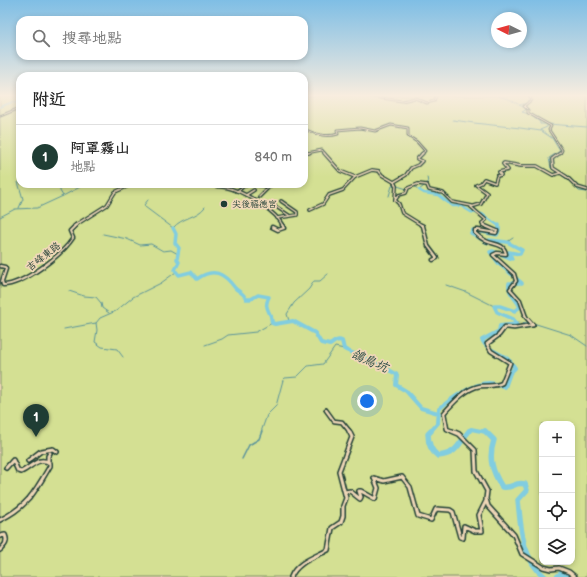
<!DOCTYPE html>
<html lang="zh-TW">
<head>
<meta charset="utf-8">
<style>
	body { margin:0; font-family:"Balsamiq Sans","LXGW WenKai TC",sans-serif; background:#f2f2f2; color:#222 }
	.controls { position:absolute; right:12px; bottom:12px; display:grid; overflow:hidden; border-radius:8px; box-shadow:0 2px 6px #0003 }
	.controls button { width:36px; height:36px; display:grid; place-items:center; padding:0; border:0; border-bottom:1px solid #e0e0e0; background:#fff; color:#222; font:20px sans-serif }
	.compass { position:absolute; left:491px; top:12px; width:36px; height:36px; border-radius:50%; background:#fff; box-shadow:0 2px 6px #0003; rotate:275deg }
	.you { position:absolute; left:367px; top:401px; width:14px; height:14px; margin:-10px; border:3px solid #fff; border-radius:50%; background:#1a73e8; box-shadow:0 0 0 6px #1a73e833 }
	.badge { display:grid; place-items:center; width:26px; height:26px; border-radius:50%; background:#1f3d34; color:#fff; font-size:13px; font-weight:700 }
	.pin { position:absolute; translate:-50% -33px; filter:drop-shadow(0 1px 2px #0008) }
	.pin::after { content:''; position:absolute; top:21px; width:14px; height:12px; background:inherit; clip-path:polygon(0 0,100% 0,50% 100%) }
	.list { margin:0; padding:0; list-style:none }
	h2 { display:flex; justify-content:space-between; align-items:center; height:52px; margin:0; padding:0 16px; font-size:17px }
	h2 small { font-size:13px; font-weight:400; color:#767676 }
	.list li { display:grid; grid-template-columns:26px 1fr auto; gap:12px; align-items:center; box-sizing:border-box; height:64px; padding:0 16px; border-top:1px solid #e0e0e0 }
	.list b { display:block; font-size:15px; white-space:nowrap }
	.list p { margin:0; font-size:13px; white-space:nowrap; color:#767676 }
	.list em { font-size:13px; font-style:normal; color:#767676 }
	.icon { flex:none; width:22px; height:22px; fill:none; stroke:currentColor; stroke-width:2; stroke-linecap:round; stroke-linejoin:round }
	.map { position:relative; flex:none; width:587px; height:577px; overflow:hidden }
	.search { position:absolute; background:#fff; box-shadow:0 2px 6px #0003; left:16px; top:16px; width:292px; height:44px; display:flex; align-items:center; gap:10px; box-sizing:border-box; padding:0 14px; border-radius:12px; color:#767676; font-size:15px }
	.panel { position:absolute; background:#fff; box-shadow:0 2px 6px #0003; left:16px; top:72px; width:292px; height:116px; border-radius:12px }
	.map>svg:first-child { display:block }
	.green { fill:#d4e093; stroke:#7a8e64; fill-rule:evenodd }
	.lines { fill:none; stroke-linecap:round; stroke-linejoin:round }
	.stream-far1 { stroke:#5a939b; stroke-width:1 }
	.stream { stroke:#5a939b; stroke-width:1.5 }
	.river-far4 { stroke:#81cde0; stroke-width:2 }
	.river-far3 { stroke:#81cde0; stroke-width:2.5 }
	.river-far2 { stroke:#81cde0; stroke-width:3.5 }
	.river-far1 { stroke:#81cde0; stroke-width:4 }
	.river { stroke:#81cde0; stroke-width:5.5 }
	.minor-far4-casing { stroke:#1f3d34; stroke-width:3 }
	.minor-far3-casing { stroke:#1f3d34; stroke-width:4 }
	.minor-far2-casing { stroke:#1f3d34; stroke-width:5 }
	.minor-far1-casing { stroke:#1f3d34; stroke-width:5.5 }
	.minor-casing { stroke:#1f3d34; stroke-width:6 }
	.minor-far4 { stroke:#efd7b7; stroke-width:1 }
	.minor-far3 { stroke:#efd7b7; stroke-width:1.5 }
	.minor-far2 { stroke:#efd7b7; stroke-width:2 }
	.minor-far1 { stroke:#efd7b7; stroke-width:2.5 }
	.minor { stroke:#efd7b7; stroke-width:3 }
	.poi-dot { fill:#1f3d34; stroke:#efd7b7; stroke-width:1.5 }
	.labels { text-anchor:middle; stroke-width:3.5; stroke-linejoin:round; paint-order:stroke }
	.far-poi-label { font-size:9px; fill:#1f3d34; stroke:#efd7b7; text-anchor:start }
	.street-label { font-size:10px; fill:#1f3d34; stroke:#efd7b7 }
	.near-water-label { font-size:13px; font-style:italic; fill:#294b45; stroke:#efd7b7 }
</style>
</head>
<body>
<div class="map">
<svg width="587" height="577" viewBox="0 0 587 577">
	<rect width="100%" height="100%" fill="#efd7b7"/>
	<filter id="ink" filterUnits="userSpaceOnUse"><feTurbulence type="fractalNoise" baseFrequency=".025" numOctaves="2"/><feDisplacementMap in="SourceGraphic" scale="8" xChannelSelector="R" yChannelSelector="G"/><feConvolveMatrix kernelMatrix="1 2 1 2 8 2 1 2 1" color-interpolation-filters="sRGB"/></filter>
	<g filter="url(#ink)">
		<path class="green" d="M0,96H20V184H304V96H587V577H0ZM542,424H572V562H542Z"/>
		<g class="lines">
			<g class="stream-far1">
				<polyline points="497,96 509,99 518,104"/>
				<polyline points="528,96 530,100 527,100 529,102"/>
				<polyline points="18,102 20,102"/>
				<polyline points="527,103 519,105 527,109 522,112 529,114 540,122 540,124 547,124 547,127 540,130 552,138 560,151 549,158 551,168 567,179 579,191 587,192"/>
				<path d="M453,120C482,125 512,126 541,131"/>
				<polyline points="548,124 587,127"/>
				<polyline points="18,182 23,199 19,208"/>
				<polyline points="414,186 419,190 428,183 427,177"/>
				<polyline points="63,196 80,187 82,184"/>
				<polyline points="389,196 392,186 394,185 407,189 411,188"/>
				<path d="M148,200L144,205L145,207L173,228C182,217 197,218 205,207"/>
				<polyline points="0,217 15,209 37,208 63,196 60,191 60,184"/>
				<polyline points="103,234 127,239 140,245 151,244 163,251 171,250 178,254"/>
				<polyline points="507,242 513,238"/>
				<polyline points="446,285 466,292 494,306"/>
				<polyline points="69,291 84,296 96,297 101,303 102,308 109,313"/>
				<polyline points="289,321 287,314 294,303 309,289 314,281 320,281 328,274"/>
				<polyline points="517,322 530,323"/>
				<polyline points="533,323 571,335 587,346"/>
				<polyline points="64,329 96,323"/>
				<polyline points="205,345 222,339 228,335 256,332 272,323"/>
				<polyline points="123,357 117,349 102,347 95,342 97,330 96,323 100,318 116,311 133,297 161,283 176,272"/>
				<polyline points="261,432 267,415 276,406 283,380 285,378 297,377 308,366 323,364 335,347 344,349"/>
			</g>
			<polyline class="stream" points="242,459 249,445 259,439 262,431"/>
			<polyline class="river-far4" points="0,107 12,102 20,103"/>
			<polyline class="river-far3" points="419,190 424,193 438,195 452,206 461,206 471,212 482,214 499,226"/>
			<g class="river-far2">
				<path d="M499,225V231L497,235L473,230L471,233L486,242L489,243V240L507,242L522,250L520,254L509,252L512,259L493,251L490,252L499,264L522,283H509C507,294 516,298 520,307L515,311L500,306H494L497,312L508,317"/>
				<path d="M173,228L176,234L175,243L179,248L177,259L179,262L175,270L179,275L191,272L197,279C213,267 224,273 235,288C239,292 244,293 246,299H251L258,295L269,297C264,306 268,309 271,317"/>
			</g>
			<g class="river-far1">
				<path d="M271,316L272,323L275,324L293,321L315,333L321,343L330,345C334,342 337,339 342,341L344,349C353,354 393,370 397,375L396,385L406,391L421,408L438,413"/>
				<path d="M430,432L438,423L439,409C450,399 475,382 490,383C495,383 499,387 505,387L510,373L515,368C507,352 488,353 482,340L499,331L500,326L517,324L513,319L506,316"/>
				<polyline points="468,432 471,429 486,432"/>
			</g>
			<g class="river">
				<path d="M431,431L428,434C428,442 431,451 438,456C458,454 458,444 469,431"/>
				<path d="M485,431L494,440C488,458 492,471 502,487C514,489 514,481 525,484L527,490L518,500C521,528 521,558 545,577"/>
				<polyline points="557,577 562,573 569,577"/>
			</g>
			<defs>
				<g id="minor-far4">
					<polyline points="367,96 402,101 415,98 427,103 434,101 436,96"/>
					<polyline points="530,96 531,100 524,106 528,110 528,113 551,126 549,130 562,150 560,154"/>
					<polyline points="0,116 20,108"/>
					<path d="M304,129C315,134 326,138 338,134L337,130L360,128L375,131L391,125L408,128V136L417,142L425,151L421,154"/>
					<polyline points="304,151 307,153 322,150 325,154"/>
				</g>
				<g id="minor-far3">
					<polyline points="306,153 309,153"/>
					<polyline points="324,153 340,171 355,177"/>
					<polyline points="560,153 552,159 553,168 567,177 577,187 587,190"/>
					<path d="M204,184C213,187 223,186 232,189C247,194 276,211 283,226"/>
					<polyline points="249,184 269,187"/>
					<polyline points="237,191 247,184"/>
					<polyline points="246,195 254,190"/>
					<polyline points="259,197 272,184"/>
					<polyline points="395,200 396,186 394,182 406,175 411,168 418,165 422,161 417,159 423,153"/>
					<polyline points="395,200 399,195 406,193 408,188 418,184 427,185 429,190 443,193 452,202 472,206"/>
					<polyline points="395,200 399,204 402,213 423,226"/>
					<polyline points="275,206 290,216"/>
					<polyline points="310,210 323,204 329,195 343,190 355,177 372,170 379,171 382,175 394,182"/>
					<polyline points="277,218 297,215 297,212 281,201"/>
					<polyline points="74,226 107,205 115,192 133,184"/>
					<polyline points="485,226 482,223 486,220 471,207 481,204 487,193 476,185 481,183 484,179 495,183 497,176 501,175 499,172 508,170 503,164 504,163 521,166 537,166 553,175 560,173"/>
				</g>
				<g id="minor-far2">
					<polyline points="421,225 423,226 428,246 437,258 433,260"/>
					<path d="M483,225L497,231L496,233L478,230H475V233C478,236 482,239 486,241C494,245 504,243 506,254L497,253L493,255L514,274L516,281L510,289L520,300L526,317"/>
					<polyline points="272,227 278,230 284,228 282,225"/>
					<path d="M0,266L5,267L6,269L2,281L3,285C23,285 62,255 73,238L70,231L76,225"/>
				</g>
				<g id="minor-far1">
					<polyline points="525,316 533,325"/>
					<polyline points="326,410 334,421 342,422 350,432"/>
					<path d="M455,432L447,429L444,413C453,403 466,388 480,386C488,385 495,387 502,383L510,363L491,351L487,344L499,335L505,327L514,328L533,325"/>
				</g>
				<g id="minor">
					<polyline points="452,431 459,434 475,450 476,471 487,491 486,499 488,506 514,535 522,554 543,567 551,569 559,568 569,572 575,577"/>
					<polyline points="28,461 41,451 53,449 57,452"/>
					<polyline points="48,462 48,456 50,453"/>
					<polyline points="345,492 350,491 360,499 361,497 359,491 361,491 375,499 378,488 374,478 384,481 402,477 410,487 418,516 431,520 436,509 450,510 453,512 460,537 463,538 464,526 475,531 482,531 479,515 486,501"/>
					<path d="M0,520C28,506 35,492 50,466V463C38,456 32,467 21,472L18,471L13,460L6,468"/>
					<path d="M0,536L5,535C8,542 5,545 0,550"/>
					<path d="M291,577C297,562 315,557 328,550L332,528L341,522L343,516V506L346,498L339,471L352,437L349,431"/>
				</g>
			</defs>
			<use href="#minor-far4" class="minor-far4-casing"/>
			<use href="#minor-far3" class="minor-far3-casing"/>
			<use href="#minor-far2" class="minor-far2-casing"/>
			<use href="#minor-far1" class="minor-far1-casing"/>
			<use href="#minor" class="minor-casing"/>
			<use href="#minor-far4" class="minor-far4"/>
			<use href="#minor-far3" class="minor-far3"/>
			<use href="#minor-far2" class="minor-far2"/>
			<use href="#minor-far1" class="minor-far1"/>
			<use href="#minor" class="minor"/>
		</g>
	</g>
	<linearGradient id="sky" x2="0" y2="1"><stop stop-color="#7fbee5"/><stop offset="0.54" stop-color="#f8eddf"/><stop offset="1" stop-color="#f8eddf" stop-opacity="0"/></linearGradient>
	<rect width="587" height="177" fill="url(#sky)"/>
	<circle class="poi-dot" cx="224" cy="204" r="4"/>
	<g class="labels">
		<g class="far-poi-label">
			<text x="232" y="207">尖後福德宮</text>
		</g>
		<g class="street-label">
			<text transform="translate(43 256) rotate(-38)" y="4">吉峰東路</text>
		</g>
		<g class="near-water-label">
			<text transform="translate(370 360) rotate(24)" y="5">鴿鳥坑</text>
		</g>
	</g>
</svg>
<div class="controls">
<button>+</button>
<button>−</button>
<button><svg class="icon" aria-label="locate" viewBox="0 0 24 24"><circle cx="12" cy="12" r="6"/><path d="M12 2v4M12 18v4M2 12h4M18 12h4"/></svg></button>
<button><svg class="icon" aria-label="layers" viewBox="0 0 24 24"><path d="M12 4l9 5-9 5-9-5zM3 14l9 5 9-5"/></svg></button>
</div>
<svg class="compass" viewBox="-18 -18 36 36"><path d="M0-13l5 13h-10z" fill="#e53935"/><path d="M0 13l5-13h-10z" fill="#767676"/></svg>
<div class="you"></div>
<div class="pin badge" style="left:36px;top:437px">1</div>
<div class="search"><svg class="icon" aria-label="search" viewBox="0 0 24 24"><circle cx="10" cy="10" r="6"/><path d="M15 15l6 6"/></svg>搜尋地點</div>
<section class="panel">
<h2>附近<small></small></h2>
<ul class="list">
<li><span class="badge">1</span><div><b>阿罩霧山</b><p>地點</p></div><em>840 m</em></li>
</ul>
</section>
</div>
</body>
</html>
